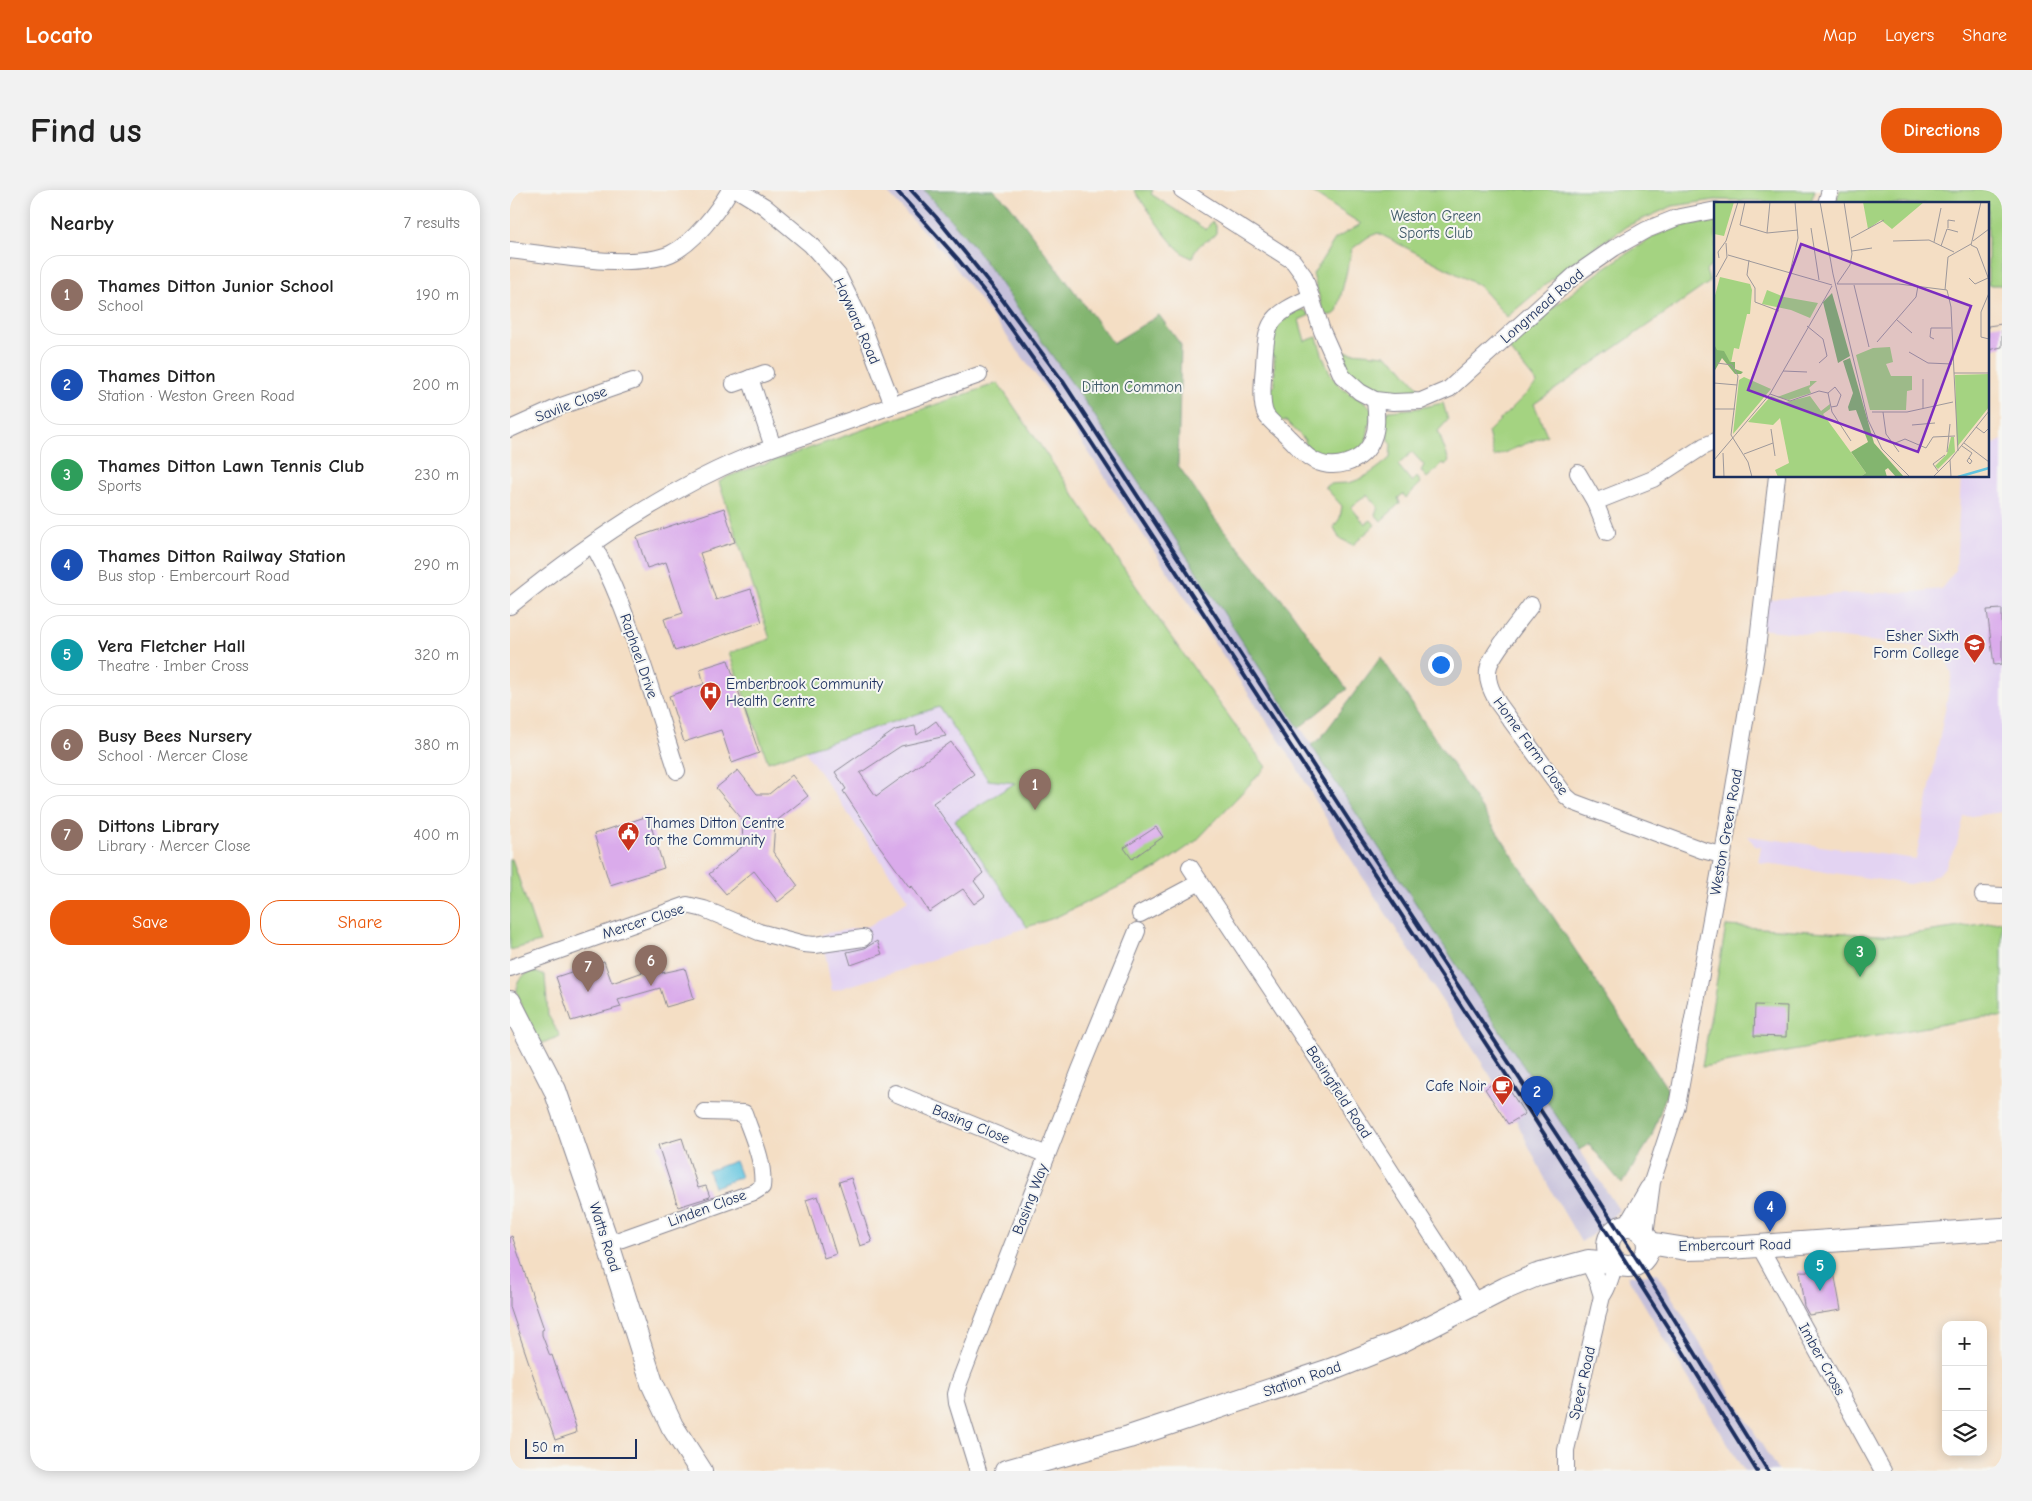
<!DOCTYPE html>
<html lang="en">
<head>
<meta charset="utf-8">
<style>
	body { margin:0; font-family:"Comic Neue",sans-serif; background:#f2f2f2; color:#222 }
	.controls { position:absolute; right:15px; bottom:15px; display:grid; overflow:hidden; border-radius:10px; box-shadow:0 2px 12px #0003 }
	.controls button { width:45px; height:45px; display:grid; place-items:center; padding:0; border:0; border-bottom:1px solid #e0e0e0; background:#fff; color:#222; font:25px sans-serif }
	.scale { position:absolute; left:15px; bottom:12px; width:112px; box-sizing:border-box; padding-left:5px; border:2px solid #1b2f5e; border-top:0; font-size:14px; line-height:18px; white-space:nowrap; color:#1b2f5e; -webkit-text-stroke:4px #f6f6f2; paint-order:stroke }
	.you { position:absolute; left:930px; top:474px; width:18px; height:18px; margin:-12px; border:4px solid #fff; border-radius:50%; background:#1a73e8; box-shadow:0 0 0 8px #1a73e833 }
	.badge { display:grid; place-items:center; width:32px; height:32px; border-radius:50%; background:#ea580c; color:#fff; font-size:16px; font-weight:700 }
	.pin { position:absolute; translate:-50% -41px; filter:drop-shadow(0 1px 2px #0008) }
	.pin::after { content:''; position:absolute; top:26px; width:18px; height:15px; background:inherit; clip-path:polygon(0 0,100% 0,50% 100%) }
	.list { margin:0; padding:0; list-style:none }
	h2 { display:flex; justify-content:space-between; align-items:center; height:65px; margin:0; padding:0 20px; font-size:21px }
	h2 small { font-size:16px; font-weight:400; color:#767676 }
	.list li { display:grid; grid-template-columns:32px 1fr auto; gap:15px; align-items:center; box-sizing:border-box; height:80px; margin:0 10px 10px; padding:0 10px; border:1px solid #e0e0e0; border-radius:20px }
	.list b { display:block; font-size:19px; white-space:nowrap }
	.list p { margin:0; font-size:16px; white-space:nowrap; color:#767676 }
	.list em { font-size:16px; font-style:normal; color:#767676 }
	.actions { display:flex; gap:10px; padding:15px 20px }
	.actions a { flex:1; padding:11px 0; border:1px solid #ea580c; border-radius:20px; text-align:center; font-size:18px; color:#ea580c }
	.actions .main { background:#ea580c; color:#fff }
	.icon { flex:none; width:28px; height:28px; fill:none; stroke:currentColor; stroke-width:2; stroke-linecap:round; stroke-linejoin:round }
	.map { position:relative; flex:none; width:1492px; height:1281px; overflow:hidden; border-radius:20px }
	header { display:flex; align-items:center; gap:30px; box-sizing:border-box; height:70px; padding:0 25px; background:#ea580c; color:#fff }
	header strong { font-size:24px }
	nav { display:flex; gap:28px; margin-inline-start:auto; font-size:18px }
	.intro { display:flex; align-items:center; justify-content:space-between; box-sizing:border-box; height:120px; padding:0 30px }
	h1 { margin:0; font-size:35px }
	.button { padding:12px 22px; border-radius:20px; background:#ea580c; color:#fff; font-size:18px; font-weight:700 }
	main { display:flex; gap:30px; padding:0 30px }
	aside { flex:1; background:#fff; border-radius:20px; box-shadow:0 2px 12px #0003 }
	.map>svg:first-child { display:block }
	.built { fill:#e3d3f2 }
	.industrial { fill:#c6c0da }
	.green { fill:#a4d381; stroke:#608170 }
	.forest { fill:#83b56f; stroke:#4f7266 }
	.water { fill:#61c4df; stroke:#3e7a9e }
	.building { fill:#daabeb }
	.lines { fill:none; stroke-linecap:round; stroke-linejoin:round }
	.minor-casing { stroke:#888691; stroke-width:18 }
	.secondary-casing { stroke:#888691; stroke-width:24 }
	.minor { stroke:#fff; stroke-width:16 }
	.secondary { stroke:#fff; stroke-width:22 }
	.rail { stroke:#1b2f5e; stroke-width:4 }
	.labels { text-anchor:middle; stroke-width:4; stroke-linejoin:round; paint-order:stroke }
	.park-label { font-size:15px; fill:#3d5867; stroke:#f6f6f2 }
	.street-label { font-size:15px; fill:#1b2f5e; stroke:#f6f6f2 }
	.poi-label { font-size:15px; fill:#1b2f5e; stroke:#f6f6f2; text-anchor:end }
	.inset-river { fill:none; stroke:#61c4df; stroke-width:2.5 }
	.inset-road { fill:none; stroke:#9d989b; stroke-width:1 }
	.view { fill:#7b2cbf; fill-opacity:0.15; stroke:#7b2cbf; stroke-width:2.5 }
	.inset-edge { fill:none; stroke:#1b2f5e; stroke-width:2.5 }
</style>
</head>
<body>
<header>
<strong>Locato</strong>
<nav><a>Map</a><a>Layers</a><a>Share</a></nav>
</header>
<div class="intro"><h1>Find us</h1><a class="button">Directions</a></div>
<main>
<aside>
<h2>Nearby<small>7 results</small></h2>
<ul class="list">
<li><span class="badge" style="background:#8d6e63">1</span><div><b>Thames Ditton Junior School</b><p>School</p></div><em>190 m</em></li>
<li><span class="badge" style="background:#1a4fb4">2</span><div><b>Thames Ditton</b><p>Station · Weston Green Road</p></div><em>200 m</em></li>
<li><span class="badge" style="background:#2e9e5b">3</span><div><b>Thames Ditton Lawn Tennis Club</b><p>Sports</p></div><em>230 m</em></li>
<li><span class="badge" style="background:#1a4fb4">4</span><div><b>Thames Ditton Railway Station</b><p>Bus stop · Embercourt Road</p></div><em>290 m</em></li>
<li><span class="badge" style="background:#0f9aa8">5</span><div><b>Vera Fletcher Hall</b><p>Theatre · Imber Cross</p></div><em>320 m</em></li>
<li><span class="badge" style="background:#8d6e63">6</span><div><b>Busy Bees Nursery</b><p>School · Mercer Close</p></div><em>380 m</em></li>
<li><span class="badge" style="background:#8d6e63">7</span><div><b>Dittons Library</b><p>Library · Mercer Close</p></div><em>400 m</em></li>
</ul>
<div class="actions"><a class="main">Save</a><a>Share</a></div>
</aside>
<div class="map">
<svg width="1492" height="1281" viewBox="0 0 1492 1281">
	<rect width="100%" height="100%" fill="#f6f6f2"/>
	<filter id="ink" filterUnits="userSpaceOnUse"><feTurbulence type="fractalNoise" baseFrequency=".02" numOctaves="2"/><feDisplacementMap in="SourceGraphic" scale="10" xChannelSelector="R" yChannelSelector="G"/><feConvolveMatrix kernelMatrix="1 2 1 2 8 2 1 2 1" color-interpolation-filters="sRGB"/></filter>
	<filter id="wash" filterUnits="userSpaceOnUse"><feTurbulence type="fractalNoise" baseFrequency=".0096" numOctaves="4" result="noise"/><feDisplacementMap in="SourceGraphic" scale="20" xChannelSelector="R" yChannelSelector="G"/><feGaussianBlur stdDeviation="1.12" result="paint"/><feColorMatrix in="noise" values="0 0 0 0 0 0 0 0 0 0 0 0 0 0 0 0 0 1.4 0 .05"/><feComposite in="paint" operator="in"/></filter>
	<g filter="url(#wash)">
		<rect width="100%" height="100%" fill="#f4dec4"/>
		<g class="built">
			<polygon points="1492,250 1492,622 1454,627 1447,654 1435,677 1429,684 1414,691 1399,694 1248,672 1251,657 1245,656 1238,646 1406,669 1442,484 1435,465 1415,457 1249,439 1252,410 1331,404 1403,402 1431,399 1446,380 1451,286 1478,286 1478,257"/>
			<polygon points="658,443 756,577 686,651 646,679 544,728 395,779 322,801 312,744 359,736 398,710 294,560"/>
		</g>
		<g class="industrial">
			<polygon points="375,0 414,0 463,55 581,220 1109,1020 1092,1037 1088,1043 1085,1043 1071,1052 1039,997 1005,928 981,887 828,649 783,571 540,204 440,70"/>
			<polygon points="1147,1083 1268,1281 1234,1281 1117,1086"/>
		</g>
		<g class="green">
			<path d="M624,0H643L641,4L696,40L702,31L706,36V43C697,55 690,48 682,68C661,60 638,19 624,0Z"/>
			<polygon points="798,0 1305,0 1300,14 1264,14 1252,11 1205,10 1163,16 1117,36 1060,74 997,127 968,95 868,43 858,47 842,59 827,122 823,125 816,125 813,121 803,84 825,49 851,34"/>
			<polygon points="1330,0 1492,0 1492,95 1478,95 1478,14 1325,14"/>
			<polygon points="1206,32 1206,70 1196,81 1200,92 1024,214 1037,245 984,267 978,242 1027,193 995,154 1096,77 1144,46 1178,34"/>
			<path d="M785,120H794L800,125L789,130L795,151L807,147C813,167 818,188 836,201C845,207 855,211 862,219L856,253L846,263L823,271L796,259L795,250L776,231L768,230L760,217L757,199L765,196L764,166H760L767,136Z"/>
			<path d="M829,161L876,165L889,175L911,201C887,210 852,206 836,183C832,178 831,167 829,161Z"/>
			<polygon points="488,193 658,443 756,577 686,651 646,679 544,728 517,737 445,630 505,593 478,590 429,517 258,572 219,463 260,449 209,292 219,286"/>
			<path d="M933,213L938,230L928,241L939,271L935,275L933,273L917,288L911,281L914,275L902,262L888,275L902,292L907,287L911,293L896,308L893,304L888,308L890,313L871,331L865,324L868,317L857,305L841,317L855,334L861,330L865,335L843,355L829,348L824,337L830,328L832,316L815,297C823,291 833,295 842,292C857,287 867,279 880,268L881,255L874,235V226L879,221L909,218Z"/>
			<polygon points="0,669 2,669 30,752 0,760"/>
			<polygon points="1492,731 1492,827 1473,827 1192,877 1216,736 1387,746"/>
			<path d="M23,781L35,786L38,825L50,846L30,854C24,840 6,812 7,798C7,789 15,784 23,781Z"/>
		</g>
		<g class="forest">
			<polygon points="414,0 483,0 498,13 603,153 649,125 671,155 668,275 704,328 778,417 837,499 789,538 581,220 463,55"/>
			<polygon points="871,467 1158,900 1141,948 1112,994 1079,954 1069,960 801,555 810,549"/>
		</g>
		<polygon class="water" points="225,971 231,987 204,997 198,981"/>
		<g id="blocks">
			<g class="building">
				<polygon points="1492,134 1492,157 1478,160 1478,136"/>
				<polygon points="214,318 225,352 190,363 206,410 241,399 252,432 165,461 154,429 173,423 156,372 137,378 127,347"/>
				<polygon points="1492,419 1492,474 1484,475 1477,420"/>
				<polygon points="218,470 249,563 222,573 211,540 174,552 159,506 194,494 190,479"/>
				<polygon points="426,531 436,546 391,556 350,583 366,606 441,552 464,584 423,613 473,683 464,691 475,706 464,714 453,699 419,722 402,696 400,698 368,654 333,601 336,599 325,582 385,540 405,536 407,545"/>
				<polygon points="228,580 247,604 259,604 282,585 298,606 265,632 263,662 288,696 268,712 244,681 216,704 199,684 233,656 232,629 206,598"/>
				<polygon points="138,626 154,678 100,695 84,644"/>
				<polygon points="646,637 653,647 622,669 614,658"/>
				<polygon points="367,751 372,764 341,775 337,762 355,758"/>
				<polygon points="94,771 102,793 150,776 152,783 175,778 184,809 156,817 150,798 108,810 111,817 61,831 46,787"/>
				<polygon points="1245,815 1277,816 1276,847 1244,846"/>
				<polygon points="991,887 1015,924 998,934 975,899"/>
				<polygon points="172,948 188,998 196,996 200,1007 168,1017 148,955"/>
				<polygon points="341,988 362,1052 350,1056 329,992"/>
				<polygon points="308,1006 326,1064 314,1068 296,1010"/>
				<polygon points="2,1046 34,1139 32,1140 32,1145 40,1166 42,1165 66,1237 65,1237 66,1243 45,1250 0,1117 0,1047"/>
				<polygon points="1289,1081 1324,1082 1331,1120 1299,1125 1294,1116"/>
			</g>
		</g>
	</g>
	<g filter="url(#ink)">
		<use href="#blocks" fill-opacity="0" stroke="#888691" stroke-width="1"/>
		<g class="lines">
			<defs>
				<g id="minor">
					<polyline points="228,0 254,16 300,54 328,85 350,129 383,215"/>
					<polyline points="672,0 783,71 794,86 812,141 832,186 850,202 865,210 883,212 911,211 939,199 1065,85 1104,58 1136,40 1166,28 1206,20"/>
					<polyline points="1316,14 1320,0"/>
					<path d="M0,60C41,65 123,80 160,64C184,53 207,22 220,0"/>
					<path d="M801,107C760,126 756,130 754,176C753,188 750,214 756,225C761,233 772,240 778,247C785,253 792,263 800,268C821,283 855,273 863,248C868,236 866,223 865,210"/>
					<polyline points="240,188 263,257"/>
					<polyline points="224,194 255,183"/>
					<polyline points="0,239 51,216 123,191"/>
					<polyline points="1068,283 1085,312 1097,342"/>
					<polyline points="1085,312 1143,289 1194,256 1206,251"/>
					<path d="M83,354C121,425 142,505 167,581"/>
					<path d="M1021,415C1011,429 983,462 979,476C975,489 982,502 988,513L1056,606L1063,612L1192,660L1212,665"/>
					<path d="M0,416C69,360 154,301 236,267L469,185"/>
					<polyline points="680,677 819,886 966,1113"/>
					<polyline points="1473,705 1492,706"/>
					<polyline points="630,724 690,692"/>
					<polyline points="0,778 177,715 194,719 249,742 294,754 305,755 353,748"/>
					<polyline points="385,903 537,965"/>
					<polyline points="1116,1036 1138,998"/>
					<polyline points="1135,1045 1142,992 1167,916 1214,658 1247,459 1267,286"/>
					<path d="M98,1054L244,1002L252,997C255,972 242,946 234,923L194,922"/>
					<polyline points="1250,1057 1373,1281"/>
					<polyline points="1078,1071 1087,1090 1092,1106"/>
					<polyline points="468,1281 447,1213 446,1204 449,1193 570,880 627,741"/>
					<path d="M1056,1281V1260L1092,1106C1100,1097 1100,1083 1107,1073"/>
				</g>
				<g id="secondary">
					<polyline points="0,812 45,900 98,1054 142,1193 162,1236 191,1281"/>
					<circle cx="1118" cy="1056" r="20"/>
					<polyline points="1139,1053 1176,1059 1220,1058 1492,1039"/>
					<polyline points="496,1281 619,1247 823,1179 890,1152 996,1098 1027,1085 1078,1071 1090,1072 1103,1070"/>
				</g>
			</defs>
			<use href="#minor" class="minor-casing"/>
			<use href="#secondary" class="secondary-casing"/>
			<use href="#minor" class="minor"/>
			<use href="#secondary" class="secondary"/>
			<g class="rail">
				<polyline points="386,0 447,68 481,110 568,232 997,886 1162,1144 1247,1281"/>
				<polyline points="401,0 426,27 486,101 554,193 842,635 1068,977 1137,1085 1258,1281"/>
			</g>
		</g>
	</g>
	<defs>
		<symbol id="university-pin" viewBox="-11 -11 22 30"><path d="M0 17L-7.5 6A9.5 9.5 0 1 1 7.5 6Z" fill="#c8321e" stroke="#f6f6f2"/><path d="M0-5L7-2L0 1L-7-2ZM-4 1L0 2.5L4 1V4Q0 6-4 4Z" fill="#fff"/></symbol>
		<symbol id="hospital-pin" viewBox="-11 -11 22 30"><path d="M0 17L-7.5 6A9.5 9.5 0 1 1 7.5 6Z" fill="#c8321e" stroke="#f6f6f2"/><path d="M-5-5h3v3.5h4V-5h3V5h-3V1.5h-4V5h-3Z" fill="#fff"/></symbol>
		<symbol id="civic-pin" viewBox="-11 -11 22 30"><path d="M0 17L-7.5 6A9.5 9.5 0 1 1 7.5 6Z" fill="#c8321e" stroke="#f6f6f2"/><path d="M-.6-6.5H3V-4.5H.6V-3L4-1V1h2V6H-6V1h2V-1L-.6-3ZM-1.2 2.5V6h2.4V2.5Z" fill="#fff"/></symbol>
		<symbol id="cafe-pin" viewBox="-11 -11 22 30"><path d="M0 17L-7.5 6A9.5 9.5 0 1 1 7.5 6Z" fill="#c8321e" stroke="#f6f6f2"/><path d="M-5.5-4.5H6V0H3Q3 3.5 0 3.5H-2.5Q-5.5 3.5-5.5 0ZM3-3.2v2h1.7v-2ZM-6 4.5H4V6H-6Z" fill="#fff"/></symbol>
	</defs>
	<g fill-rule="evenodd">
		<use href="#university-pin" x="1452" y="442" width="25" height="34"/>
		<use href="#hospital-pin" x="188" y="490" width="25" height="34"/>
		<use href="#civic-pin" x="106" y="630" width="25" height="34"/>
		<use href="#cafe-pin" x="980" y="884" width="25" height="34"/>
	</g>
	<g class="labels">
		<g class="park-label">
			<text x="926" y="31">Weston Green<tspan x="926" dy="17">Sports Club</tspan></text>
			<text x="622" y="202">Ditton Common</text>
		</g>
		<g class="street-label">
			<text transform="translate(1032 116) rotate(-41)" y="5">Longmead Road</text>
			<text transform="translate(347 131) rotate(66)" y="5">Hayward Road</text>
			<text transform="translate(61 214) rotate(-21)" y="5">Savile Close</text>
			<text transform="translate(129 466) rotate(71)" y="5">Raphael Drive</text>
			<text transform="translate(1021 556) rotate(54)" y="5">Home Farm Close</text>
			<text transform="translate(1216 642) rotate(-80)" y="5">Weston Green Road</text>
			<text transform="translate(133 731) rotate(-18)" y="5">Mercer Close</text>
			<text transform="translate(829 902) rotate(57)" y="5">Basingfield Road</text>
			<text transform="translate(461 934) rotate(22)" y="5">Basing Close</text>
			<text transform="translate(520 1009) rotate(-69)" y="5">Basing Way</text>
			<text transform="translate(197 1018) rotate(-20)" y="5">Linden Close</text>
			<text transform="translate(95 1047) rotate(72)" y="5">Watts Road</text>
			<text transform="translate(1225 1055) rotate(-1)" y="5">Embercourt Road</text>
			<text transform="translate(1312 1169) rotate(61)" y="5">Imber Cross</text>
			<text transform="translate(792 1189) rotate(-19)" y="5">Station Road</text>
			<text transform="translate(1072 1193) rotate(-77)" y="5">Speer Road</text>
		</g>
		<g class="poi-label">
			<text x="1449" y="451">Esher Sixth<tspan x="1449" dy="17">Form College</tspan></text>
			<text x="216" y="499" text-anchor="start">Emberbrook Community<tspan x="216" dy="17">Health Centre</tspan></text>
			<text x="135" y="638" text-anchor="start">Thames Ditton Centre<tspan x="135" dy="17">for the Community</tspan></text>
			<text x="976" y="901">Cafe Noir</text>
		</g>
	</g>
	<g transform="translate(1204 12)">
		<rect width="275" height="275" fill="#f4dec4"/>
		<path d="M0,0H20L10,34L0,32ZM149,0H210L178,27L167,18L154,27ZM6,75L36,82L38,88L36,112H33L25,147L20,146L17,161L0,149V97ZM53,88L70,95L104,101L96,116L77,108L48,102ZM176,145L179,160L172,162L177,174H198V188L193,189L192,208H156L142,153L159,146ZM275,172V205L243,245L241,173ZM30,175L57,187L19,232L25,178ZM96,179H103L95,186L97,191L75,198L63,195L96,183ZM57,194L72,200L96,194L107,209L116,202V207L109,212L152,271L146,275H64L61,268L75,261L66,216L59,223L34,220ZM237,235H240L241,250L224,267L221,264L233,252Z" fill="#a4d381"/>
		<path d="M118,91L136,154L124,161L109,100ZM0,142L3,148L10,149L16,160H21V167L29,170L27,172H21L8,156L0,170ZM136,156L160,241L190,275H182L174,266L171,268L173,275H146L152,271L137,250L154,240L142,208L135,209L134,205L139,191L129,159Z" fill="#83b56f"/>
		<path class="inset-river" d="M244,275L275,266"/>
		<path class="inset-road" d="M31,0L26,23L53,31L84,28M106,0L119,72L154,218L168,247L196,275M97,26L105,78M234,26V18L241,19M53,31L56,0M137,36L170,18M179,39L215,38L240,50M258,39L257,43L263,46L275,78M258,39L267,0M259,39L275,27M220,40L227,6M227,44L233,27L244,30M138,49L158,46M14,53L118,83M5,56L4,50L12,39L24,0M35,58L33,73L41,86V100L65,109M76,70L84,36L81,0M2,75L13,55L12,41M255,76L261,82L274,76M123,82L136,63L138,52L130,0M123,82H185L233,88L237,105L240,171H275M140,83L155,145M231,88L234,55L257,42M275,91L267,110V135L275,137M183,118L198,131M93,124L109,137L113,154L105,161M220,137L216,135L217,126H237M163,140L202,95L204,84M195,150L214,161L238,162M3,161L18,163L24,174L17,233L34,260L38,275M69,169L93,170M240,171L244,249M209,177V207M0,181L23,183M114,191L121,185L127,193L123,204L117,205M56,192L76,199L105,189L114,191L118,210L137,239M0,207H21M158,210H193L239,200M169,210L172,232L185,250M198,223L221,221M262,225L270,231L275,226M57,227L61,254M250,241L275,260M179,242L191,237L212,246L219,235L241,234M248,244L258,251L253,259L256,262L258,259L255,256M233,250L236,222M9,251L10,275M30,252L59,241M0,258L56,192L118,84M236,258L237,275M224,269L219,262L231,253M219,275L236,258L275,209"/>
		<path class="view" d="M87,42L257,104L204,250L34,188Z"/>
		<rect width="275" height="275" class="inset-edge"/>
	</g>
</svg>
<div class="controls">
<button>+</button>
<button>−</button>
<button><svg class="icon" aria-label="layers" viewBox="0 0 24 24"><path d="M12 4l9 5-9 5-9-5zM3 14l9 5 9-5"/></svg></button>
</div>
<div class="scale">50 m</div>
<div class="you"></div>
<div class="pin badge" style="left:525px;top:620px;background:#8d6e63">1</div>
<div class="pin badge" style="left:1027px;top:927px;background:#1a4fb4">2</div>
<div class="pin badge" style="left:1350px;top:787px;background:#2e9e5b">3</div>
<div class="pin badge" style="left:1260px;top:1042px;background:#1a4fb4">4</div>
<div class="pin badge" style="left:1310px;top:1101px;background:#0f9aa8">5</div>
<div class="pin badge" style="left:141px;top:796px;background:#8d6e63">6</div>
<div class="pin badge" style="left:78px;top:802px;background:#8d6e63">7</div>
</div>
</main>
</body>
</html>
